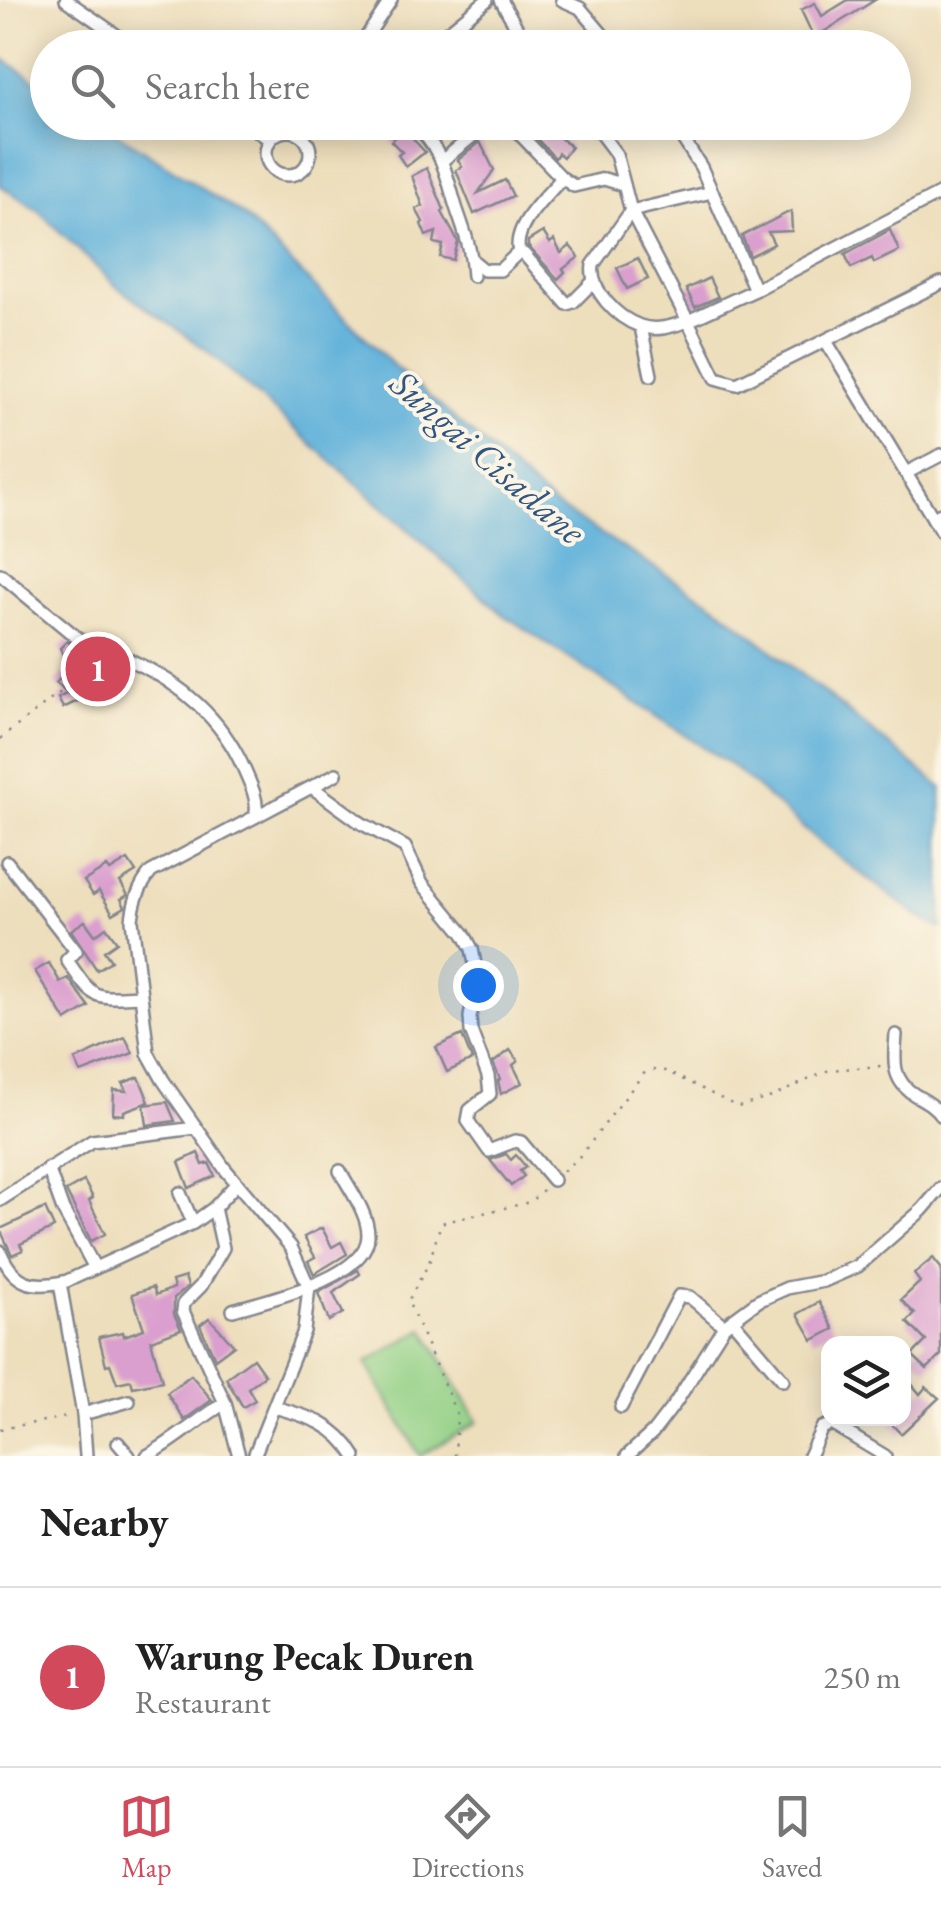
<!DOCTYPE html>
<html lang="en">
<head>
<meta charset="utf-8">
<style>
	body { margin:0; font-family:"EB Garamond",serif; background:#f2f2f2; color:#222 }
	.controls { position:absolute; right:30px; bottom:30px; display:grid; overflow:hidden; border-radius:20px; box-shadow:0 5px 25px #0003 }
	.controls button { width:90px; height:90px; display:grid; place-items:center; padding:0; border:0; border-bottom:2px solid #e0e0e0; background:#fff; color:#222; font:50px sans-serif }
	.you { position:absolute; left:478px; top:985px; width:35px; height:35px; margin:-25px; border:8px solid #fff; border-radius:50%; background:#1a73e8; box-shadow:0 0 0 15px #1a73e833 }
	.badge { display:grid; place-items:center; width:65px; height:65px; border-radius:50%; background:#d1495b; color:#fff; font-size:32px; font-weight:700 }
	.pin { position:absolute; translate:-50% -50%; border:5px solid #fff; box-shadow:0 2px 10px #0006 }
	.list { margin:0; padding:0; list-style:none }
	h2 { display:flex; justify-content:space-between; align-items:center; height:130px; margin:0; padding:0 40px; font-size:42px }
	h2 small { font-size:32px; font-weight:400; color:#767676 }
	.list li { display:grid; grid-template-columns:65px 1fr auto; gap:30px; align-items:center; box-sizing:border-box; height:180px; padding:0 40px; border-top:2px solid #e0e0e0 }
	.list b { display:block; font-size:38px; white-space:nowrap }
	.list p { margin:0; font-size:32px; white-space:nowrap; color:#767676 }
	.list em { font-size:32px; font-style:normal; color:#767676 }
	.icon { flex:none; width:55px; height:55px; fill:none; stroke:currentColor; stroke-width:2; stroke-linecap:round; stroke-linejoin:round }
	.map { position:relative; flex:none; width:941px; height:1456px; overflow:hidden }
	.search { position:absolute; background:#fff; box-shadow:0 5px 25px #0003; left:30px; right:30px; top:30px; height:110px; display:flex; align-items:center; gap:25px; box-sizing:border-box; padding:0 35px; border-radius:55px; color:#767676; font-size:38px }
	.sheet { height:310px; background:#fff }
	nav { display:flex; justify-content:space-around; align-items:center; box-sizing:border-box; height:140px; border-top:2px solid #e0e0e0; background:#fff; font-size:28px; color:#767676 }
	nav a { display:grid; justify-items:center; gap:5px }
	nav .on { color:#d1495b }
	.map>svg:first-child { display:block }
	.green { fill:#93d086; stroke:#578072; stroke-width:2.5 }
	.water { fill:#5fb1da; stroke:#3d709c; stroke-width:2.5 }
	.building { fill:#da9fcf }
	.lines { fill:none; stroke-linecap:round; stroke-linejoin:round }
	.street-casing { stroke:#84868d; stroke-width:16 }
	.path { stroke:#84868d; stroke-width:2.5; stroke-dasharray:2.5 8; stroke-linecap:butt }
	.street { stroke:#fff; stroke-width:11 }
	.labels { text-anchor:middle; stroke-width:8; stroke-linejoin:round; paint-order:stroke }
	.water-label { font-size:38px; font-style:italic; fill:#2f5683; stroke:#fcf5e5 }
</style>
</head>
<body>
<div class="map">
<svg width="941" height="1456" viewBox="0 0 941 1456">
	<rect width="100%" height="100%" fill="#fcf5e5"/>
	<filter id="ink" filterUnits="userSpaceOnUse"><feTurbulence type="fractalNoise" baseFrequency=".01" numOctaves="2"/><feDisplacementMap in="SourceGraphic" scale="20" xChannelSelector="R" yChannelSelector="G"/><feConvolveMatrix kernelMatrix="1 2 1 2 8 2 1 2 1" color-interpolation-filters="sRGB"/></filter>
	<filter id="wash" filterUnits="userSpaceOnUse"><feTurbulence type="fractalNoise" baseFrequency=".0048" numOctaves="4" result="noise"/><feDisplacementMap in="SourceGraphic" scale="40" xChannelSelector="R" yChannelSelector="G"/><feGaussianBlur stdDeviation="2.25" result="paint"/><feColorMatrix in="noise" values="0 0 0 0 0 0 0 0 0 0 0 0 0 0 0 0 0 1.4 0 .05"/><feComposite in="paint" operator="in"/></filter>
	<g filter="url(#wash)">
		<rect width="100%" height="100%" fill="#eddebc"/>
		<polygon class="green" points="424,1329 478,1422 420,1456 366,1363"/>
		<polygon class="water" points="0,57 47,88 48,122 101,123 243,215 397,369 553,504 715,605 941,787 941,929 922,919 824,846 732,766 504,615 205,349 117,287 38,210 0,185"/>
		<g id="blocks">
			<g class="building">
				<polygon points="848,0 875,0 814,38 801,10 815,3 822,16"/>
				<polygon points="528,122 557,122 551,130 571,147 563,157 558,153 555,158 525,126"/>
				<polygon points="403,128 425,152 406,167 398,155 402,152 391,141"/>
				<polygon points="480,142 494,170 478,193 505,180 513,196 474,214 456,170 462,167 458,160"/>
				<polygon points="427,168 444,210 442,212 458,242 453,260 440,257 443,245 434,243 436,232 426,236 421,224 423,222 416,209 423,206 412,176"/>
				<polygon points="791,211 792,231 768,232 774,244 750,256 742,236"/>
				<polygon points="890,230 899,251 874,263 872,258 851,268 845,254"/>
				<polygon points="543,232 550,243 554,240 561,253 570,246 579,257 563,269 565,272 558,279 528,246 528,241"/>
				<polygon points="638,258 648,279 627,289 617,268"/>
				<polygon points="709,278 718,297 695,307 686,289"/>
				<polygon points="67,641 91,660 93,656 108,662 106,664 120,674 105,692 94,682 84,698 63,708 58,698 68,693 56,683 69,668 60,648"/>
				<polygon points="128,860 136,872 120,882 128,895 121,899 125,907 113,914 99,891 93,895 84,881 107,867 110,871"/>
				<polygon points="85,921 95,935 106,927 117,942 104,951 111,961 97,970 71,930"/>
				<polygon points="49,963 60,982 68,978 89,1007 66,1021 35,971"/>
				<polygon points="462,1035 472,1060 447,1072 436,1047"/>
				<polygon points="125,1037 133,1053 81,1073 75,1060"/>
				<polygon points="510,1050 518,1061 513,1065 522,1083 501,1094 498,1081 500,1079 493,1063"/>
				<polygon points="139,1077 149,1102 124,1111 124,1115 113,1114 114,1090 127,1091 123,1083"/>
				<polygon points="167,1102 175,1121 147,1125 144,1105"/>
				<polygon points="198,1153 203,1165 209,1163 215,1176 189,1188 179,1162"/>
				<polygon points="506,1154 511,1160 516,1155 526,1167 520,1171 524,1176 511,1186 490,1160"/>
				<polygon points="84,1181 93,1198 89,1201 105,1234 91,1241 66,1191"/>
				<polygon points="45,1208 54,1228 20,1244 23,1250 12,1255 0,1229"/>
				<polygon points="322,1228 332,1247 341,1242 347,1254 314,1274 308,1261 315,1257 304,1237"/>
				<polygon points="933,1258 941,1268 941,1355 927,1369 912,1355 926,1341 907,1322 915,1314 901,1300 920,1282 914,1274"/>
				<polygon points="358,1270 360,1274 333,1293 343,1313 329,1321 318,1293"/>
				<polygon points="185,1277 188,1286 174,1298 174,1314 181,1329 151,1340 162,1381 133,1387 131,1380 117,1383 110,1364 106,1365 99,1337 123,1332 124,1336 144,1329 132,1294 153,1287 156,1295 174,1288 172,1281"/>
				<polygon points="819,1302 834,1329 813,1340 798,1314"/>
				<polygon points="209,1318 234,1345 215,1359 200,1325"/>
				<polygon points="253,1358 265,1375 248,1388 255,1400 243,1407 226,1378"/>
				<polygon points="191,1375 212,1400 184,1420 167,1393"/>
				<polygon points="904,1375 920,1394 926,1387 939,1398 901,1434 886,1418 904,1418"/>
			</g>
		</g>
	</g>
	<g filter="url(#ink)">
		<use href="#blocks" fill-opacity="0" stroke="#84868d" stroke-width="2.5"/>
		<g class="lines">
			<defs>
				<g id="street">
					<polyline points="66,0 135,48"/>
					<polyline points="501,0 528,48"/>
					<polyline points="562,0 580,8 614,48"/>
					<polyline points="447,32 459,48"/>
					<polyline points="359,48 391,0"/>
					<polyline points="428,48 487,0"/>
					<polyline points="245,122 270,140"/>
					<path d="M413,122C444,154 444,167 456,207C464,231 472,250 473,276"/>
					<polyline points="508,122 562,178 574,186 604,179 624,185"/>
					<polyline points="592,122 616,154 631,211 688,321 755,290"/>
					<polyline points="672,122 701,167 755,290 941,193"/>
					<circle cx="288" cy="153" r="22"/>
					<polyline points="301,135 309,122"/>
					<polyline points="443,160 490,122"/>
					<path d="M712,192L631,211L593,265C589,290 617,318 640,326C656,332 673,326 688,321L716,378L737,384L941,283"/>
					<path d="M519,252C512,226 546,197 562,178"/>
					<polyline points="472,260 484,270 500,270 519,252 524,254 567,304 573,302 593,282"/>
					<polyline points="641,327 651,375"/>
					<polyline points="826,341 933,518"/>
					<polyline points="906,473 941,455"/>
					<polyline points="941,514 933,518 941,532"/>
					<path d="M0,574L81,641C98,650 115,653 132,661C181,683 222,719 244,769C250,783 258,798 256,813"/>
					<polyline points="313,788 361,823 405,847 422,883 464,934 472,949 478,979 470,1017 471,1031 488,1076 490,1094 470,1110 468,1121 489,1151 515,1141 521,1142 553,1180"/>
					<path d="M7,862L76,951L67,960C95,1001 92,998 140,996"/>
					<path d="M896,1035C894,1060 891,1080 915,1095C925,1101 934,1105 941,1115"/>
					<polyline points="48,1168 63,1210 95,1268"/>
					<polyline points="180,1193 193,1223"/>
					<polyline points="0,1200 92,1141 196,1128"/>
					<polyline points="214,1208 223,1248 201,1286 184,1303 183,1311 225,1403 239,1456"/>
					<path d="M0,1251C14,1285 33,1289 67,1281L193,1223L214,1208L237,1183"/>
					<polyline points="60,1283 83,1414 86,1456"/>
					<path d="M233,1310C267,1300 368,1278 368,1235C368,1213 350,1190 340,1171"/>
					<polyline points="732,1320 783,1380"/>
					<path d="M274,1407C309,1417 335,1423 355,1456"/>
					<polyline points="621,1407 679,1296 690,1297 724,1326"/>
					<polyline points="83,1414 129,1401"/>
					<polyline points="118,1443 129,1456"/>
					<path d="M147,1456C176,1440 197,1420 225,1403"/>
					<path d="M254,1456L304,1331L309,1287L291,1247L225,1169L163,1080L148,1053L132,920C134,901 139,887 151,872L336,774"/>
					<polyline points="627,1456 653,1432 676,1402 724,1326 758,1301 787,1288 824,1281 858,1266 922,1210 941,1188"/>
					<polyline points="809,1456 822,1428 832,1424 885,1456"/>
				</g>
			</defs>
			<use href="#street" class="street-casing"/>
			<g class="path">
				<polyline points="0,739 70,685 90,656"/>
				<polyline points="563,1171 582,1154 643,1074 653,1070 666,1071 738,1107 772,1097 829,1070 882,1066"/>
				<polyline points="0,1429 72,1416"/>
				<polyline points="455,1456 457,1415 408,1301 429,1263 441,1223 530,1202 546,1187"/>
			</g>
			<use href="#street" class="street"/>
		</g>
	</g>
	<g class="labels">
		<g class="water-label">
			<text transform="translate(488 457) rotate(41)" y="13">Sungai Cisadane</text>
		</g>
	</g>
</svg>
<div class="controls">
<button><svg class="icon" aria-label="layers" viewBox="0 0 24 24"><path d="M12 4l9 5-9 5-9-5zM3 14l9 5 9-5"/></svg></button>
</div>
<div class="you"></div>
<div class="pin badge" style="left:98px;top:669px">1</div>
<div class="search"><svg class="icon" aria-label="search" viewBox="0 0 24 24"><circle cx="10" cy="10" r="6"/><path d="M15 15l6 6"/></svg>Search here</div>
</div>
<section class="sheet">
<h2>Nearby<small></small></h2>
<ul class="list">
<li><span class="badge">1</span><div><b>Warung Pecak Duren</b><p>Restaurant</p></div><em>250 m</em></li>
</ul>
</section>
<nav>
<a class="on"><svg class="icon" aria-label="map" viewBox="0 0 24 24"><path d="M3 6l6-2 6 2 6-2v14l-6 2-6-2-6 2zM9 4v14M15 6v14"/></svg>Map</a>
<a><svg class="icon" aria-label="directions" viewBox="0 0 24 24"><path d="M12 3l9 9-9 9-9-9zM9 14v-3h6M13 9l2 2-2 2"/></svg>Directions</a>
<a><svg class="icon" aria-label="saved" viewBox="0 0 24 24"><path d="M7 4h10v16l-5-4-5 4z"/></svg>Saved</a>
</nav>
</body>
</html>
